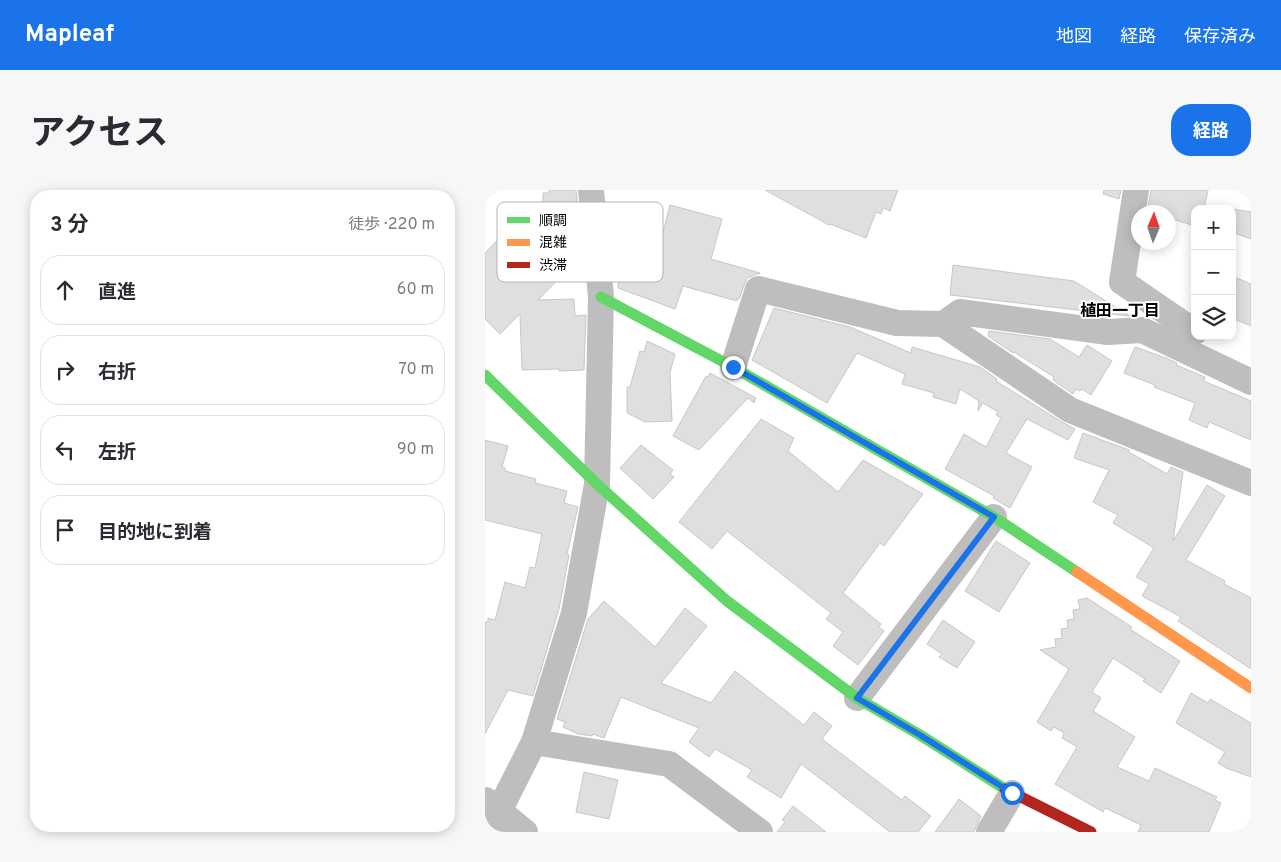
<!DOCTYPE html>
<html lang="ja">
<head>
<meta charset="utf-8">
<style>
	body { margin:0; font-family:Overpass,"Noto Sans JP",sans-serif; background:#f7f7f7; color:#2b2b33 }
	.controls { position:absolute; right:15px; top:15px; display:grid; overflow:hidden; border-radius:10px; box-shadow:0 2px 12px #0003 }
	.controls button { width:45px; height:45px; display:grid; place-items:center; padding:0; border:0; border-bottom:1px solid #e1e1e2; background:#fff; color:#2b2b33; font:25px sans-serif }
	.compass { position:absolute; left:646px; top:15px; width:45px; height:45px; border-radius:50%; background:#fff; box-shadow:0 2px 12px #0003; rotate:2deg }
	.stop { position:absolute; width:15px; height:15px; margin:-11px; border:4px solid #1a73e8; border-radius:50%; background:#fff }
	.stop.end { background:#1a73e8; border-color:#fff; box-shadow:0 1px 5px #0008 }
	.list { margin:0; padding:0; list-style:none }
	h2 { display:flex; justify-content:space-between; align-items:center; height:65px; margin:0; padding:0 20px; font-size:21px }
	h2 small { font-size:16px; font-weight:400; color:#7c7c81 }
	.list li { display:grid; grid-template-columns:32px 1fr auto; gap:15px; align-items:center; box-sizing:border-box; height:70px; margin:0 10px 10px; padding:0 10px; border:1px solid #e1e1e2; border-radius:20px }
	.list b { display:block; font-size:19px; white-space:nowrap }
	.list em { font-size:16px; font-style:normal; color:#7c7c81 }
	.icon { flex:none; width:28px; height:28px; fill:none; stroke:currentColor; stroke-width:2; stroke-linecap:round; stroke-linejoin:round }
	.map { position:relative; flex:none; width:766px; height:642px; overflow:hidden; border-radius:20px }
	header { display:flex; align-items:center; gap:30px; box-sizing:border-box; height:70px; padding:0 25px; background:#1a73e8; color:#fff }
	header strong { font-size:24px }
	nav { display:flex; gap:28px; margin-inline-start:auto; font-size:18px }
	.intro { display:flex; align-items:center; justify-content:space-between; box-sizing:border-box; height:120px; padding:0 30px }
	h1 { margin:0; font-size:35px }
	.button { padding:12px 22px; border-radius:20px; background:#1a73e8; color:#fff; font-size:18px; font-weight:700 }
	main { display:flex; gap:30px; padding:0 30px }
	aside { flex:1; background:#fff; border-radius:20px; box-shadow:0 2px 12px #0003 }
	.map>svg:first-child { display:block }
	.building { fill:#dfdfdf; stroke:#c7c7c7 }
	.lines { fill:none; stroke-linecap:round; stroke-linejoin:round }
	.street { stroke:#bebebe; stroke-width:26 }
	.fast { stroke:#63d668; stroke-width:11 }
	.slow { stroke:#ff974d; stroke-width:11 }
	.jam { stroke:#b3261e; stroke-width:11 }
	.route { stroke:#1a73e8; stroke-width:6 }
	.labels { text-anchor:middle; stroke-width:4; stroke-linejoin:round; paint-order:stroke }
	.neighbourhood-label { font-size:16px; font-weight:bold; fill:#000; stroke:#fff }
	.key { fill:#fff; stroke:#b2b2b2; stroke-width:1 }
	.key-label { font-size:14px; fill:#000 }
</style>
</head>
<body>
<header>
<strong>Mapleaf</strong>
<nav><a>地図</a><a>経路</a><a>保存済み</a></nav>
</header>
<div class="intro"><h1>アクセス</h1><a class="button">経路</a></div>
<main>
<aside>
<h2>3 分<small>徒歩 · 220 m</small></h2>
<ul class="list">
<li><svg class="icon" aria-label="ahead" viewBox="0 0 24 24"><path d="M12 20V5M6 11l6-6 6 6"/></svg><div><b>直進</b></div><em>60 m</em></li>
<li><svg class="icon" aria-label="right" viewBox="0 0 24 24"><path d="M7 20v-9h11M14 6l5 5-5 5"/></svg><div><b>右折</b></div><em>70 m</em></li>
<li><svg class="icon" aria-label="left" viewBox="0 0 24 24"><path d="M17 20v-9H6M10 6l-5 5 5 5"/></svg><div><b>左折</b></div><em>90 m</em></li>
<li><svg class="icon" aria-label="arrive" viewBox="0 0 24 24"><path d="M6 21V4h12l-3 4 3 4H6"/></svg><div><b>目的地に到着</b></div></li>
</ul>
</aside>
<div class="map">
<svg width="766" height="642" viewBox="0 0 766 642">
	<rect width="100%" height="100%" fill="#fff"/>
	<g class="building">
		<polygon points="64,0 91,0 93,19 85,39 52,40 75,62 71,65 84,78 53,110 89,109 90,126 101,125 99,180 74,181 74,179 37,180 35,124 15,144 0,129 0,63 48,13 58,12 58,3 64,3"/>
		<polygon points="280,0 413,0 405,21 398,18 396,24 391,22 381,48 345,34 344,35"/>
		<polygon points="619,0 636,0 634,9 618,4"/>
		<polygon points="666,0 723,0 719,19 710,19 710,36 684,28 684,22 665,22 666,19 663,18"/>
		<polygon points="185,15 237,29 226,69 275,83 262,88 254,109 252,108 252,111 198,96 190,119 133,98 134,89 129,88 129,84 135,68 151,74 158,56 173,62"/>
		<polygon points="747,19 766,22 766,49 747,42"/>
		<polygon points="468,75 589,91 645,126 625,124 623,127 599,124 601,121 465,105"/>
		<polygon points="747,86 766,94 766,136 747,128"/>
		<polygon points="289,118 365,137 426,163 427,157 495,177 512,189 511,191 577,232 590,239 583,250 542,229 521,263 547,277 525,318 508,308 509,306 460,279 479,244 501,257 516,228 511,225 513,222 498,213 493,221 494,211 475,199 471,214 448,207 449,203 417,194 420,184 372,163 342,213 267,170"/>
		<polygon points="504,141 565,149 594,167 602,155 627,171 606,205 597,199 595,201 591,199 588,204 568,190 569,187 529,162 528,163 503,146"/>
		<polygon points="162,151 190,164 185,183 187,231 160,232 142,223 142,197 145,197 155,161 159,162"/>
		<polygon points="650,157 681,168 692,173 691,175 720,187 719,191 766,211 766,250 724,232 722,238 704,230 710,213 669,197 670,195 639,183"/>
		<polygon points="225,183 271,208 269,213 263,208 214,260 188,246 221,186 223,187"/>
		<polygon points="276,229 309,248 303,261 353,302 378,270 438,304 399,356 395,353 358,403 396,434 394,437 399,441 373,475 348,456 358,442 341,429 346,423 242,341 227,359 194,332"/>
		<polygon points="598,243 644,260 644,262 682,284 686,277 698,282 688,351 722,295 740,306 701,370 740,391 739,394 766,408 766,479 693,431 696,427 657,406 664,394 651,387 669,358 628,333 633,325 608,312 624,280 589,268"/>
		<polygon points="0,250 23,256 17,277 20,278 20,281 51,289 50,293 82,301 79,313 93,317 82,364 84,365 74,419 48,506 23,500 0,544 0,432 3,432 3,428 10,430 20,392 40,398 45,377 50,378 57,344 0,330"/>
		<polygon points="156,255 188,280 185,284 189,287 168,309 135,278"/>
		<polygon points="511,351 545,373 514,422 480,401"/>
		<polygon points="602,408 647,437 645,439 695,471 676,503 658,491 660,489 628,468 607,502 616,508 608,521 650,547 632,577 664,591 670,578 732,607 730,610 736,613 724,642 653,642 656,635 620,618 618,622 570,594 592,557 577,548 579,543 569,537 566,541 552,532 584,479 555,460 571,457 570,449 577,448 576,439 583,438 582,430 589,429 588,420 595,419 593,410"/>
		<polygon points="119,411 170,457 200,418 222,436 176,493 226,513 250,481 319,535 329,522 347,536 337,549 417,610 420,606 446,626 433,642 405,642 316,574 296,608 262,587 267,580 230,559 224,567 204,552 214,538 136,507 119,548 108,544 107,546 93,544 78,537 80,532 72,529 103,429"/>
		<polygon points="458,430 490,452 472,478 454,467 457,464 442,454"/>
		<polygon points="706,503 723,513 725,509 766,533 766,587 741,578 733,573 740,562 691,533"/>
		<polygon points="99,582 133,590 124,629 91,622"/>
		<polygon points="474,609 496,626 489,642 450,642"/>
		<polygon points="308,616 341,642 292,642 300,632 297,630"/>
	</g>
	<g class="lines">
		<g class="street">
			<polyline points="651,0 637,92 710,142"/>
			<polyline points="248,177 273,99 412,133 458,134"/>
			<polyline points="766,192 657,140 623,142 475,122 458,134 585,220 766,293"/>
			<polyline points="372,508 509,327"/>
			<polyline points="49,552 89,423 112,294 116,107 106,0"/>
			<polyline points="1,610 40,642"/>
			<polyline points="6,642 14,621 49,552 184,574 275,642"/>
			<polyline points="504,642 527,603"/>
		</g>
		<g class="fast">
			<polyline points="116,107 248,177 509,327 592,382"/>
			<polyline points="0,185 112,294 242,411 372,508 435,545 520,599"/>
		</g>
		<polyline class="slow" points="592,382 766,498"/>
		<polyline class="jam" points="520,599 606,642"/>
	</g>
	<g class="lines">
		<polyline class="route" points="248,177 509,327 372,508 435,545 527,603"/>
	</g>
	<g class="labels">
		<g class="neighbourhood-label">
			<text x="635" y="126">植田一丁目</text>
		</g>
	</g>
	<rect x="12" y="12" width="166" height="80" rx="8" class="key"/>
	<rect x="22" y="27" width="23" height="6" fill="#63d668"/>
	<rect x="22" y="49" width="23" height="7" fill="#ff974d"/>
	<rect x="22" y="72" width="23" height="6" fill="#b3261e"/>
	<g class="key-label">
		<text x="54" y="35">順調</text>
		<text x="54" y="57">混雑</text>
		<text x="54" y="80">渋滞</text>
	</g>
</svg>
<div class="controls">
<button>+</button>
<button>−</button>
<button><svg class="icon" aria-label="layers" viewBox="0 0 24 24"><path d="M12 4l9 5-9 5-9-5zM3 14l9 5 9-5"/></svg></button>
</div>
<svg class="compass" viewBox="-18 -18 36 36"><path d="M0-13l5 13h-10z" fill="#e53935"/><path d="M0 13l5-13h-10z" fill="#7c7c81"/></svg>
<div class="stop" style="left:527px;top:603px"></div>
<div class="stop end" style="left:248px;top:177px"></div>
</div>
</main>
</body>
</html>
